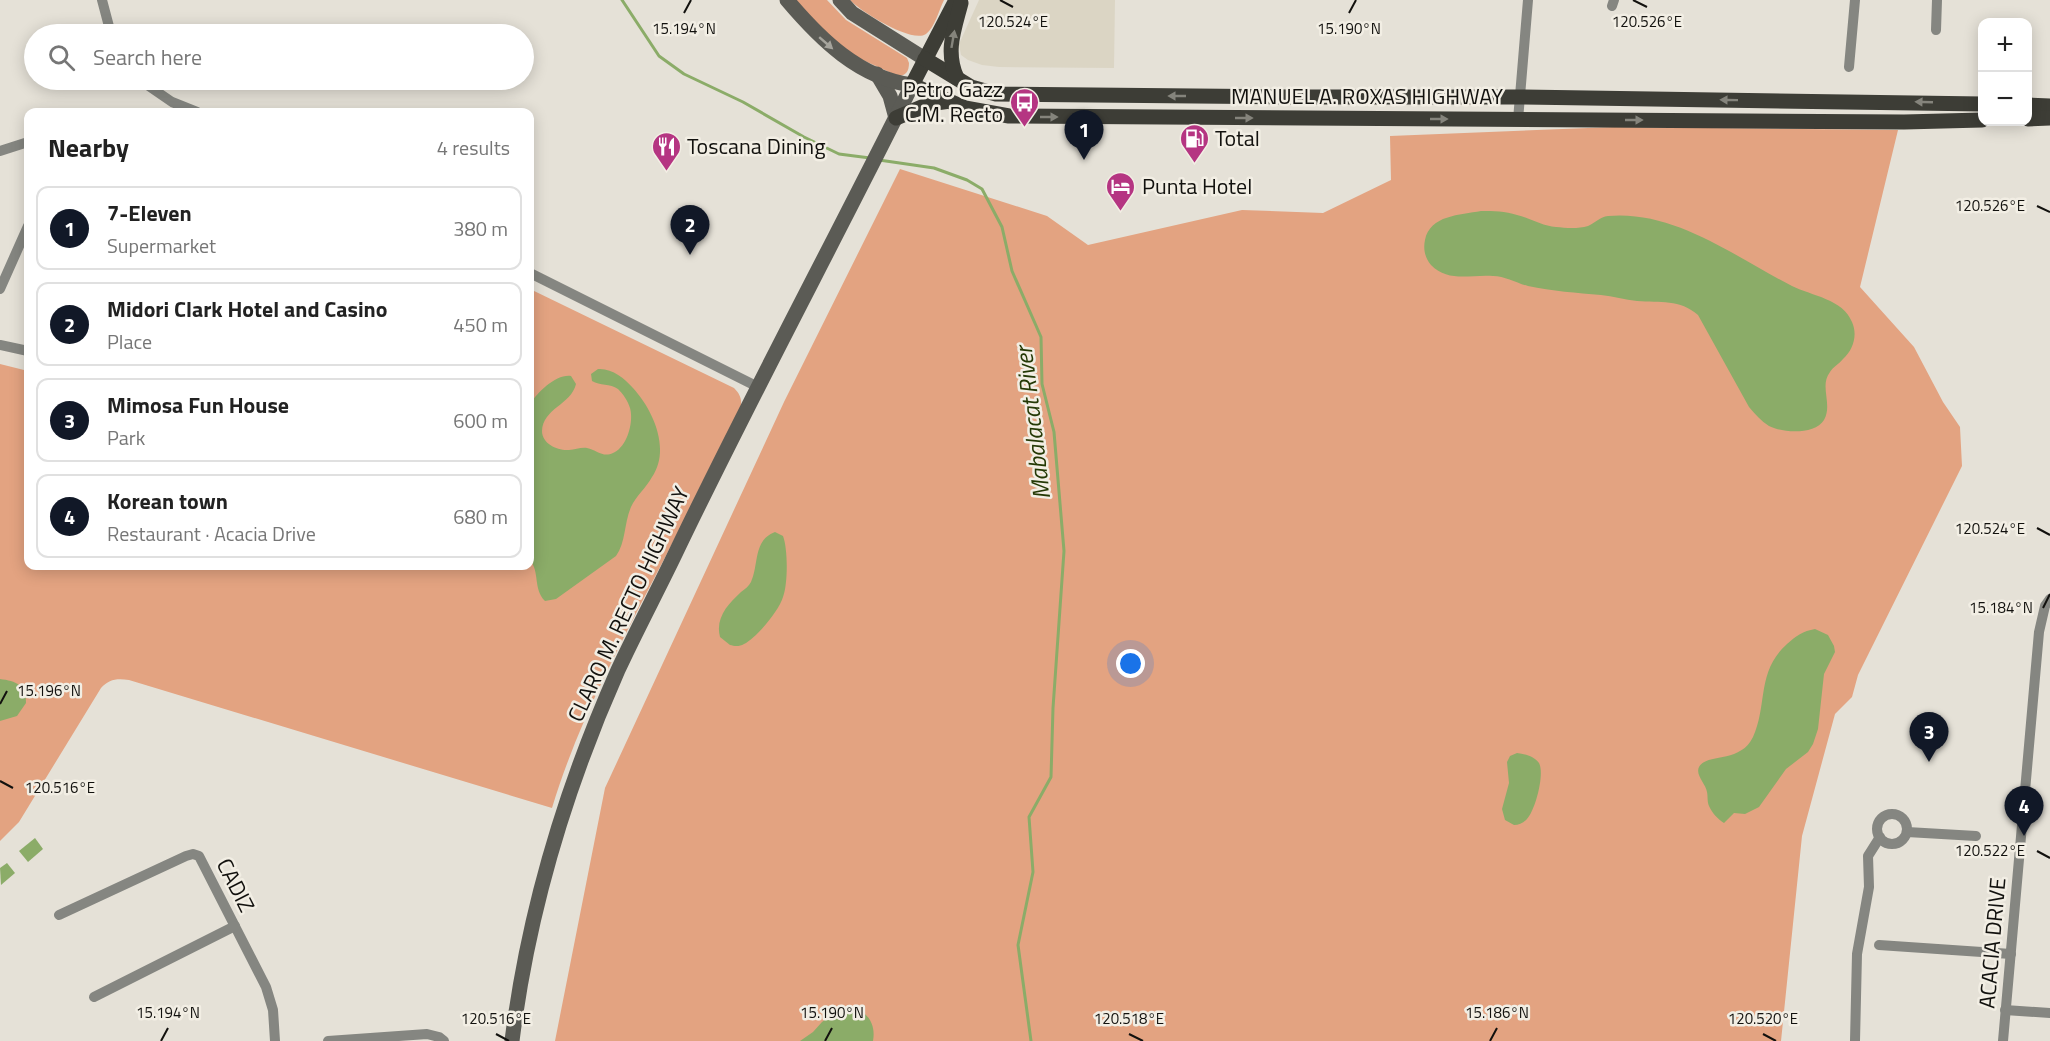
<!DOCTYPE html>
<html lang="en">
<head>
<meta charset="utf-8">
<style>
	body { margin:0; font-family:"Titillium Web",sans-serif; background:#f2f2f2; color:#222 }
	.controls { position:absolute; right:18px; top:18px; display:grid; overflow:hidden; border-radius:12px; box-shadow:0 3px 15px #0003 }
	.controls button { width:54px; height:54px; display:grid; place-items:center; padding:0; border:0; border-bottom:2px solid #e0e0e0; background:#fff; color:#222; font:30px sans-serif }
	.you { position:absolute; left:1131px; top:664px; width:21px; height:21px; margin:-15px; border:4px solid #fff; border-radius:50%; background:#1a73e8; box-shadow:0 0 0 9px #1a73e833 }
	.badge { display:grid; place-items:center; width:39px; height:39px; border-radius:50%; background:#111827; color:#fff; font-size:20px; font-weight:700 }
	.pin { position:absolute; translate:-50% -50px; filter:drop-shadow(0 2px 3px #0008) }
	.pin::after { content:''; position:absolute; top:32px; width:21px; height:18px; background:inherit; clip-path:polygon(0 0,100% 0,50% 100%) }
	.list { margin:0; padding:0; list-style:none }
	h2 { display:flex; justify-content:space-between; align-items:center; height:78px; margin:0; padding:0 24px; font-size:26px }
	h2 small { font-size:20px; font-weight:400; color:#767676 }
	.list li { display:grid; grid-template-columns:39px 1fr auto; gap:18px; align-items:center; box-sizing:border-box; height:84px; margin:0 12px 12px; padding:0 12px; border:2px solid #e0e0e0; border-radius:12px }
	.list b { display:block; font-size:22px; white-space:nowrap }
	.list p { margin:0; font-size:20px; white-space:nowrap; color:#767676 }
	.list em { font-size:20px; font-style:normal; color:#767676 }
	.icon { flex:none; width:33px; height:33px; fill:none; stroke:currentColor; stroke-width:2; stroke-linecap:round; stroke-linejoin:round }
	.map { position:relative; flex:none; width:2050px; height:1041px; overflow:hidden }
	.search { position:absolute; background:#fff; box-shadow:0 3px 15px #0003; left:24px; top:24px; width:510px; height:66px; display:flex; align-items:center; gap:15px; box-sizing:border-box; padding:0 21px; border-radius:33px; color:#767676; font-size:22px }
	.panel { position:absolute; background:#fff; box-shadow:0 3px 15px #0003; left:24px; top:108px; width:510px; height:462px; border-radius:12px }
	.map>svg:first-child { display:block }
	.built { fill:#dbd5c4 }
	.green { fill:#e3a381 }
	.water { fill:#8bac68 }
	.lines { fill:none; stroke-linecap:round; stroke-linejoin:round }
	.stream { stroke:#8bac68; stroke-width:3 }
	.minor { stroke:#858681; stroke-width:10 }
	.secondary { stroke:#5b5b55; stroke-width:15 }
	.primary { stroke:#3d3d36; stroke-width:15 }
	.oneway { fill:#85847c }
	.oneway2 { fill:#a6a49c }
	.ticks { fill:none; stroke:#12110e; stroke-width:2 }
	.labels { text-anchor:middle; stroke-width:5; stroke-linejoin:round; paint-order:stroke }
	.poi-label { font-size:22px; fill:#12110e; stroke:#f2eee4; text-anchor:start }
	.street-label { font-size:22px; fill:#12110e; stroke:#f2eee4 }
	.water-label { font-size:24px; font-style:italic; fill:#243905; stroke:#f2eee4 }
	.ticks-label { font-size:15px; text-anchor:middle; fill:#12110e; stroke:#f2eee4; stroke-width:5; stroke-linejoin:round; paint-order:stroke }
</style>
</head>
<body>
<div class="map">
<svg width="2050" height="1041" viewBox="0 0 2050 1041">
	<rect width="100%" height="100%" fill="#e5e1d7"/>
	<polygon class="built" points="979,0 1115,0 1114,68 999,67 982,65 968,60 961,55 959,44"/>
	<g class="green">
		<path d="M792,0H827L846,20L907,58L909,63C909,71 906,76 898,76L845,52Z"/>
		<path d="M850,0H944C939,10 935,27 926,34C912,44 860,11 850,0Z"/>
		<polygon points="1614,127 1898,130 1860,287 1914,347 1943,402 1960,427 1962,466 1858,675 1852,697 1835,714 1802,836 1781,1041 555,1041 605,788 784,402 900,169 1047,216 1088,245 1242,210 1323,213 1391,180 1390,136"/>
		<path d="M530,289L734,388C743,397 742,403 739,415C708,475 677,534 646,594C610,664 575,732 552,808L129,680C117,678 109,679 101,688L19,822L0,841V364L28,371V566H530Z"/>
	</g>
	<g class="water">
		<path d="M1481,211C1494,211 1505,211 1517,215C1530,218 1542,226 1556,227C1566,228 1578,229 1588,226C1595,223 1600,217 1608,216C1675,210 1735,257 1792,286C1812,296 1843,299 1852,322C1858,335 1853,350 1843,359C1839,364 1833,367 1830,372C1819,386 1833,404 1824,420C1815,435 1782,433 1769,426C1761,421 1755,414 1749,407L1698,315C1680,299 1660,303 1637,301C1625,300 1613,296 1601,295C1577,293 1552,291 1528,286C1516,283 1505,276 1493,276C1472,274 1448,283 1431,265C1425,258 1423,249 1425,240C1430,215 1460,215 1481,211Z"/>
		<path d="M598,369C612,368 624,378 633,388C653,410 671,449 652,477C646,488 636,496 631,507C624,523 626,542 616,556L556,599L545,601C533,589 540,572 530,560V404C538,392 556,374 571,376L576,384C571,405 543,408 542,431C542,444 558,451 569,450C575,450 581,447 587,448C597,450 603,458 613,453C627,447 634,422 630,408C628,401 623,394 618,389C610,383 600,386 592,381L591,374Z"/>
		<path d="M775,532L783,536C788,549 788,584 783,597C779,611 756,638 744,644C739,647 734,646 730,645L720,637C715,618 728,604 741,592C745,589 749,586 751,582C759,565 753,540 775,532Z"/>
		<path d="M1815,629L1828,635L1834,646L1835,652L1824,674L1818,729L1813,744L1808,752L1786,769L1759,807L1745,814L1734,813L1724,823C1718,819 1712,813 1709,806C1707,801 1708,797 1707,792C1706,784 1695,775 1699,767C1706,753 1740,764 1753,737C1768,704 1756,672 1787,644C1796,636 1803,631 1815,629Z"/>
		<path d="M0,679C16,681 26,685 26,703L17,716L0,721Z"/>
		<path d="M1517,753C1525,754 1534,756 1539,763C1545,774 1535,811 1527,819C1523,823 1519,825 1514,825L1505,820L1502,809L1509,783L1507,762L1510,756Z"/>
		<polygon points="35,838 43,849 28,862 19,851"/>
		<polygon points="7,863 15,873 1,885 0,868"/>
		<path d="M852,1007C868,1012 876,1024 873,1041H800L813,1032L822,1022L832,1014L843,1009Z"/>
	</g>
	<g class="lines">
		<g class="stream">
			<polyline points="622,0 659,56 684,74 743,102 804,137 839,154 870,158"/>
			<polyline points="879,160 934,168 967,180 982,189 1002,227 1012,271 1041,337 1042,384 1054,432 1064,551 1053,708 1051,777 1029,817 1033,872 1018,945 1031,1041"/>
		</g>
		<g class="minor">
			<polyline points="102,0 111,34"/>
			<polyline points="1612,6 1614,0"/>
			<polyline points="1936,30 1937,0"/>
			<polyline points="1849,67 1855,0"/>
			<polyline points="140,80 172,102 197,112"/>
			<polyline points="1518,120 1528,0"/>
			<polyline points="0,151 28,142"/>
			<polyline points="530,273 758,387"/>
			<polyline points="0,289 28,226"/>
			<polyline points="0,345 28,351"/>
			<circle cx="1892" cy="829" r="15"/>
			<polyline points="1907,832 1976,836"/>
			<polyline points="59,915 186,856 193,854 199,856 266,987 273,1010 275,1041"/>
			<polyline points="1879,945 2011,954"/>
			<polyline points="94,997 235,926"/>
			<polyline points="2005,1010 2050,1013"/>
			<polyline points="328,1041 427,1034 439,1037 444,1041"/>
			<polyline points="1855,1041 1857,954 1869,887 1868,856 1880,837"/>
			<polyline points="2003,1041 2039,632 2045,606 2050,599"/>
		</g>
		<g class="secondary">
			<polyline points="840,0 852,13 925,59"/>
			<polyline points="877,74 890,96 896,118"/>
			<path d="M512,1041C528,913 566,787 618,670C637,629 659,588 678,548C753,392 835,240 912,85C859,78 820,39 787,0"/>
		</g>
		<g class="primary">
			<polyline points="956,0 912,85 965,108 1009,116 1904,122 1982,120"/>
			<polyline points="925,59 971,87 996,94 1300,97 1519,97 1982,104"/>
			<path d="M957,78C945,52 954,30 961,3"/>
			<polyline points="2028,105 2050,106"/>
			<polyline points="896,118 929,104 950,101"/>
			<polyline points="2028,119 2050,118"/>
		</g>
	</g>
	<defs><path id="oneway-solid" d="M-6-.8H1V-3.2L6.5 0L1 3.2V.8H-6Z" transform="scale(1.5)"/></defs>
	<g class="oneway">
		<use href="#oneway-solid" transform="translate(953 39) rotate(-80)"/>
		<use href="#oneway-solid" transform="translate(1177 96) rotate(-180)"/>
		<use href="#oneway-solid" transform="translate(1729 100) rotate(-179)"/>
		<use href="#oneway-solid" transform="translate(1924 102) rotate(-178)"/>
		<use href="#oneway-solid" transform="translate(1049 117)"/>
		<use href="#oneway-solid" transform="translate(1244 118)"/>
		<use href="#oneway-solid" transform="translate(1439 119)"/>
		<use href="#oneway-solid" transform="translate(1634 120)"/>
	</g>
	<use class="oneway2" href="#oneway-solid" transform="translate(826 43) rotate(41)"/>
	<path class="ticks" d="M1000,0L1013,7M1633,0L1647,7M684,13L691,0M1349,13L1356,0M2037,206L2050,212M2037,528L2050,535M2043,608L2050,594M0,704L7,691M0,781L13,788M2037,851L2050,858M496,1034L509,1041M1129,1034L1143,1041M1763,1034L1776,1041M161,1041L168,1028M825,1041L832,1028M1490,1041L1497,1028"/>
	<defs>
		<symbol id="bus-pin" viewBox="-11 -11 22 30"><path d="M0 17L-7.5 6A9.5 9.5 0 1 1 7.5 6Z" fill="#b53582" stroke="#f2eee4"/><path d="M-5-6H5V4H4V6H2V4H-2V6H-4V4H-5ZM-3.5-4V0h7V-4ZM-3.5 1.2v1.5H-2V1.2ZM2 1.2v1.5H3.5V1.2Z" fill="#fff"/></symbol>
		<symbol id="fuel-pin" viewBox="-11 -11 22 30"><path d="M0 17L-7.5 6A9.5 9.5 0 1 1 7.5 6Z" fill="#b53582" stroke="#f2eee4"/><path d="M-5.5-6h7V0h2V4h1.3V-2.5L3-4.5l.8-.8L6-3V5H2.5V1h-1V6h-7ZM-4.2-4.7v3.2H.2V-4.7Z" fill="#fff"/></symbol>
		<symbol id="restaurant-pin" viewBox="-11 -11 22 30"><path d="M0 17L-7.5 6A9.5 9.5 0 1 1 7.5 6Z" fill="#b53582" stroke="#f2eee4"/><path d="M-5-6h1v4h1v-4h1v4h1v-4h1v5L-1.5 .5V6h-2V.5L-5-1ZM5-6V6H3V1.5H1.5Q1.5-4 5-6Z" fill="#fff"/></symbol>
		<symbol id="hotel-pin" viewBox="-11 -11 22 30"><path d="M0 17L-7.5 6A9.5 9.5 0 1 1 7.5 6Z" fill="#b53582" stroke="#f2eee4"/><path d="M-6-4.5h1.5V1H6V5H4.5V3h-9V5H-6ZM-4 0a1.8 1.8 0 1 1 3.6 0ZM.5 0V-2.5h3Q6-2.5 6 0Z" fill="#fff"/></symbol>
	</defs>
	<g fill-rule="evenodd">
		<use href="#bus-pin" x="1008" y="86" width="33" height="45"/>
		<use href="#fuel-pin" x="1178" y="122" width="33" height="45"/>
		<use href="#restaurant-pin" x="650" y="130" width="33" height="45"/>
		<use href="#hotel-pin" x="1104" y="170" width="33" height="45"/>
	</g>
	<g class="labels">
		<g class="poi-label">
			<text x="1003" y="97" text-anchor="end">Petro Gazz<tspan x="1003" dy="25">C.M. Recto</tspan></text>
			<text x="1215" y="146">Total</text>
			<text x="687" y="154">Toscana Dining</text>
			<text x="1142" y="194">Punta Hotel</text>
		</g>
		<g class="street-label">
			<text x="1367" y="104">MANUEL A. ROXAS HIGHWAY</text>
			<text transform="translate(628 604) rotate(-65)" y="8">CLARO M. RECTO HIGHWAY</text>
			<text transform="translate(236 885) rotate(63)" y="8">CADIZ</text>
			<text transform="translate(1992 943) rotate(-85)" y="8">ACACIA DRIVE</text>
		</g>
		<g class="water-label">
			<text transform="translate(1033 423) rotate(-97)" y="8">Mabalacat River</text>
		</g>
	</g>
	<g class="ticks-label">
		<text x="1013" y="27">120.524°E</text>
		<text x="1647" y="27">120.526°E</text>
		<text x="684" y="34">15.194°N</text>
		<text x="1349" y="34">15.190°N</text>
		<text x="1990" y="211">120.526°E</text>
		<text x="1990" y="534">120.524°E</text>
		<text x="2001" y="613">15.184°N</text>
		<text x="49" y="696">15.196°N</text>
		<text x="60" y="793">120.516°E</text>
		<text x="1990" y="856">120.522°E</text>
		<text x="168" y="1018">15.194°N</text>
		<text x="832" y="1018">15.190°N</text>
		<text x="1497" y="1018">15.186°N</text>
		<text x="496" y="1024">120.516°E</text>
		<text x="1129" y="1024">120.518°E</text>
		<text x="1763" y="1024">120.520°E</text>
	</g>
</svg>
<div class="controls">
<button>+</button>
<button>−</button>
</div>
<div class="you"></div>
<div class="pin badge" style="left:1084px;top:160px">1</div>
<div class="pin badge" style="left:690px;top:255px">2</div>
<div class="pin badge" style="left:1929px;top:762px">3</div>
<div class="pin badge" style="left:2024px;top:836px">4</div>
<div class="search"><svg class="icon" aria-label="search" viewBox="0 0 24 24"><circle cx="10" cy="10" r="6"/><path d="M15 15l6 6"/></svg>Search here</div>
<section class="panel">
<h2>Nearby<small>4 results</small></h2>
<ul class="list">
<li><span class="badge">1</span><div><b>7-Eleven</b><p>Supermarket</p></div><em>380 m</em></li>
<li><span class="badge">2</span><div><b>Midori Clark Hotel and Casino</b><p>Place</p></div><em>450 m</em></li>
<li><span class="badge">3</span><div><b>Mimosa Fun House</b><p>Park</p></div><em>600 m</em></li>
<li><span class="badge">4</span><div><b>Korean town</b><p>Restaurant · Acacia Drive</p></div><em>680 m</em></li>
</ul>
</section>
</div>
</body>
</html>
